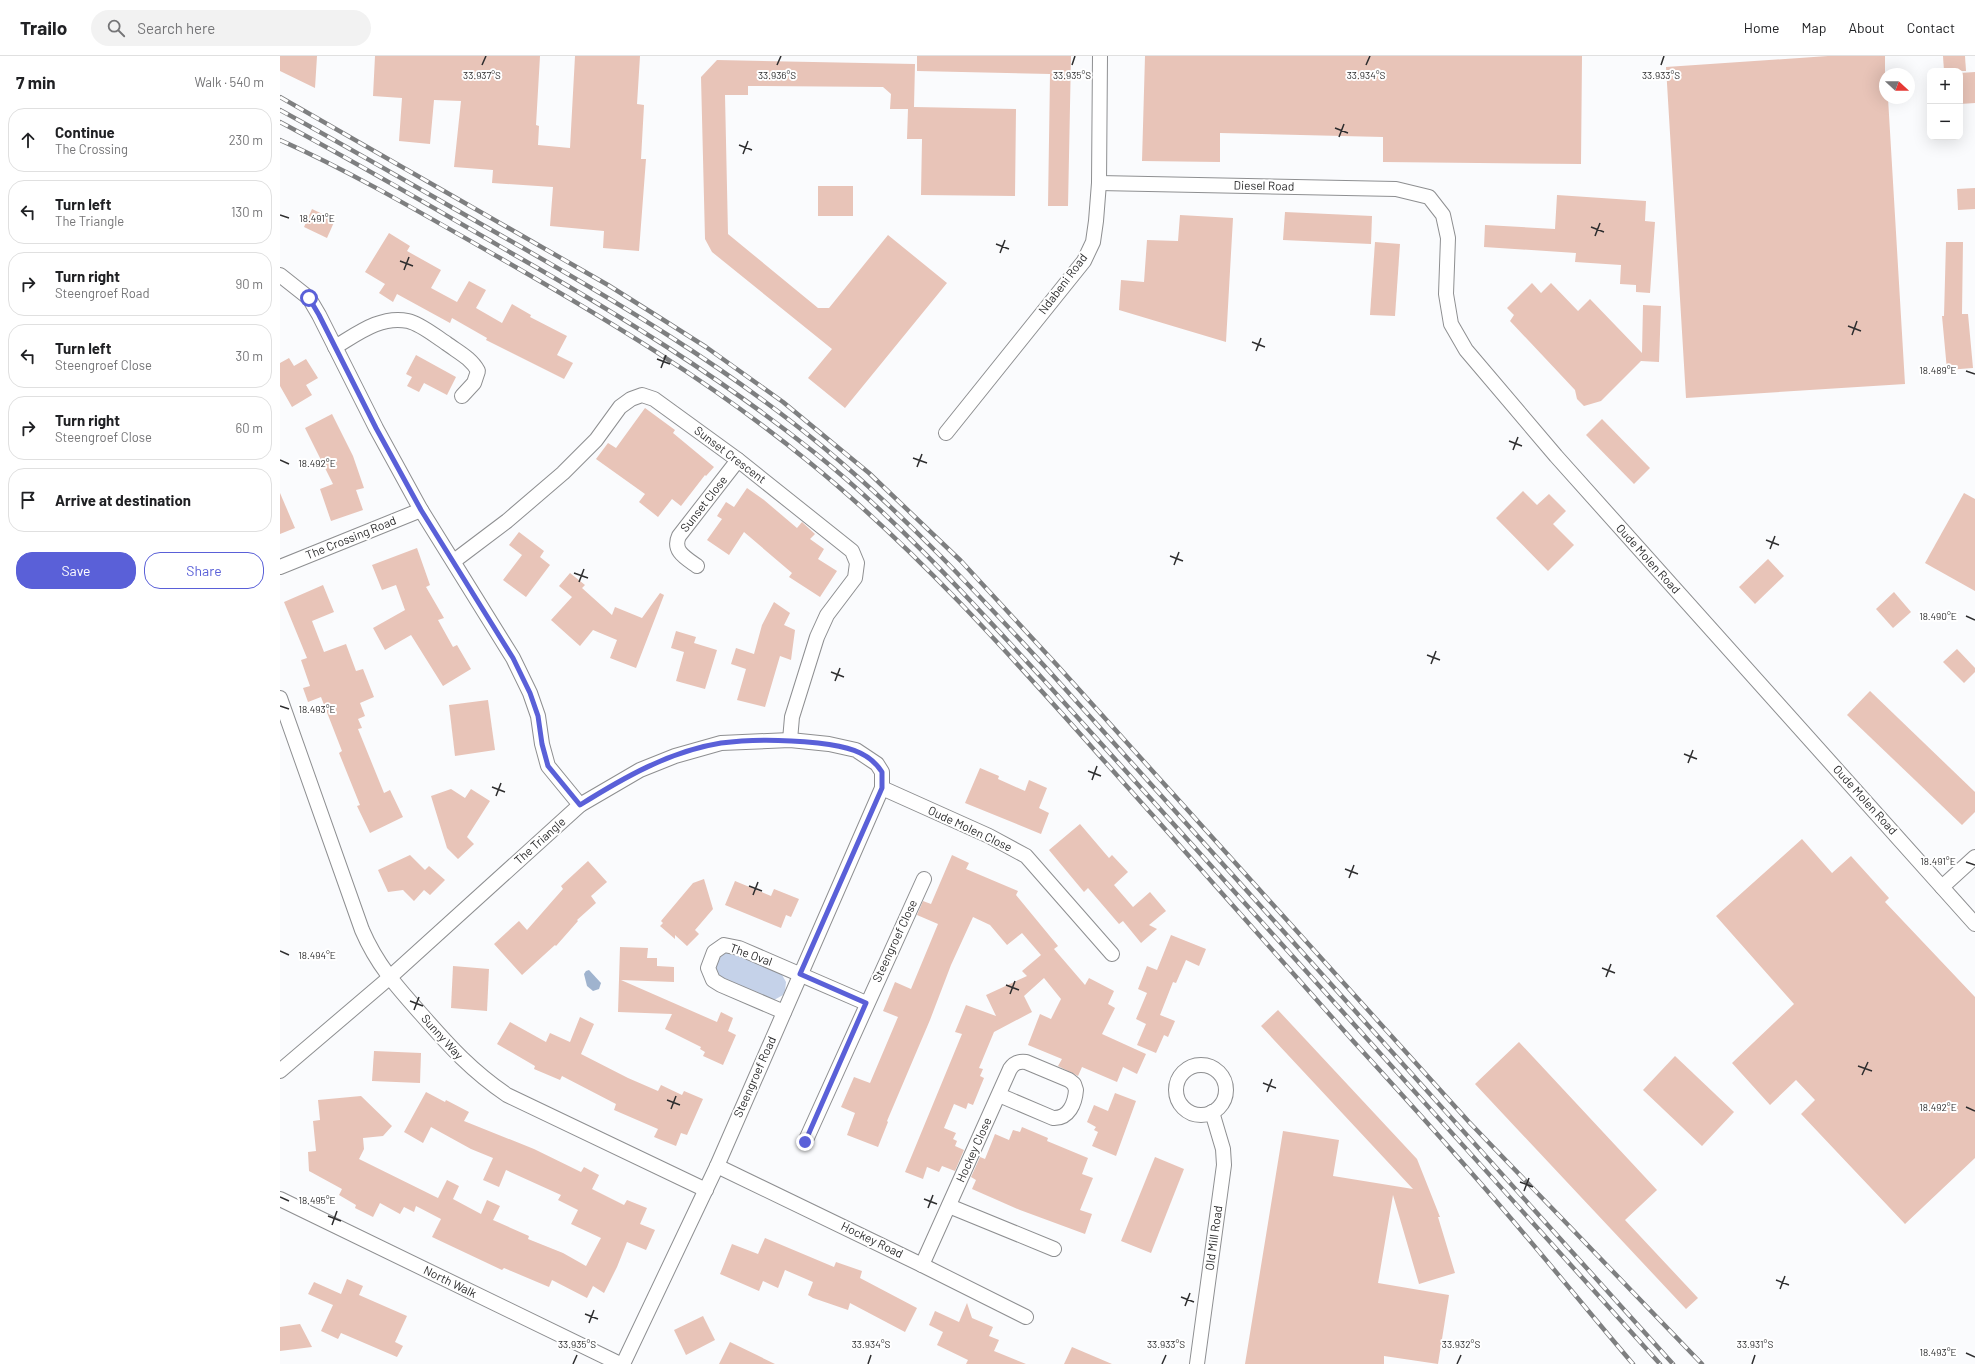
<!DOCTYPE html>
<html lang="en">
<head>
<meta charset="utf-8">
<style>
	body { margin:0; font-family:Barlow,sans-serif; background:#f2f2f2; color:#202124 }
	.controls { position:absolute; right:12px; top:12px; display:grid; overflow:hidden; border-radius:8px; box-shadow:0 4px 16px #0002 }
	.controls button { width:36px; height:36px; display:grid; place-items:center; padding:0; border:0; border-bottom:1px solid #e0e0e0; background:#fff; color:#202124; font:20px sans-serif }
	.compass { position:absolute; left:1599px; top:12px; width:36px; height:36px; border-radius:50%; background:#fff; box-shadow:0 4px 16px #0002; rotate:111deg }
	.stop { position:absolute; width:12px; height:12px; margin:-9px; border:3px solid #5a60d8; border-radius:50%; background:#fff }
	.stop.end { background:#5a60d8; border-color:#fff; box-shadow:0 1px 4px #0008 }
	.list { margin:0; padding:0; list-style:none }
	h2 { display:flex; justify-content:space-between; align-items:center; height:52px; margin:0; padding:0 16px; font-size:17px }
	h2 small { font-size:13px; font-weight:400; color:#757577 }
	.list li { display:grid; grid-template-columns:26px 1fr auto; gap:12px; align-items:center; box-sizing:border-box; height:64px; margin:0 8px 8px; padding:0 8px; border:1px solid #e0e0e0; border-radius:16px }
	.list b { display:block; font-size:15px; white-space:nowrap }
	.list p { margin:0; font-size:13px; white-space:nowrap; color:#757577 }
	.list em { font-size:13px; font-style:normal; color:#757577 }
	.actions { display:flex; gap:8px; padding:12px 16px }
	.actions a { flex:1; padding:9px 0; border:1px solid #5a60d8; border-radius:16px; text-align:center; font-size:14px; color:#5a60d8 }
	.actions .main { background:#5a60d8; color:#fff }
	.icon { flex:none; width:22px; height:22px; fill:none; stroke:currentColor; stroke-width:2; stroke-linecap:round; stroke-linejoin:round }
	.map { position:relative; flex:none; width:1695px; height:1308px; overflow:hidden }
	header { display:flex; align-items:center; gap:24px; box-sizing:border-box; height:56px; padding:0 20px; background:#fff; border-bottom:1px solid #e0e0e0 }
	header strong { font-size:19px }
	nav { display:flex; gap:22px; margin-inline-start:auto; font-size:14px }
	.search { width:280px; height:36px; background:#f2f2f2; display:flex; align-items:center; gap:10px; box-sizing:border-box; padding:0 14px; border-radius:22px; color:#757577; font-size:15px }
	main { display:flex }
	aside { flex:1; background:#fff }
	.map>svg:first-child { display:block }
	.green { fill:#c5d2e9 }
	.water { fill:#9fb3ce }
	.building { fill:#e8c4b8 }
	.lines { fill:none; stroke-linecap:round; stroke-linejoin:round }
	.minor-casing { stroke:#8e8f91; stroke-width:16 }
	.minor { stroke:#fff; stroke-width:14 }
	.rail-casing { stroke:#7e7f80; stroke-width:4.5 }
	.rail { stroke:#fff; stroke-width:3; stroke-dasharray:9; stroke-linecap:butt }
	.route { stroke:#5a60d8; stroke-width:5 }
	.ticks { fill:none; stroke:#2d2d2e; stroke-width:1.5 }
	.labels { text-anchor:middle; stroke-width:4; stroke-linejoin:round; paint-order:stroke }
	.street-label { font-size:12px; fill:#2d2d2e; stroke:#fff }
	.ticks-label { font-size:10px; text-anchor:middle; fill:#2d2d2e; stroke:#fff; stroke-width:4; stroke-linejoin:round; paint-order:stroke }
</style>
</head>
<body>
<header>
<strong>Trailo</strong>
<div class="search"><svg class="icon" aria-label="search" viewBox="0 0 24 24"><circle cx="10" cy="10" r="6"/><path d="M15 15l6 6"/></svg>Search here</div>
<nav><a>Home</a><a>Map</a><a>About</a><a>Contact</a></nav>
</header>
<main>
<aside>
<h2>7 min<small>Walk · 540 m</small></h2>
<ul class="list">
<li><svg class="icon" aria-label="ahead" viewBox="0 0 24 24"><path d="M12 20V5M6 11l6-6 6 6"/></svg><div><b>Continue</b><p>The Crossing</p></div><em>230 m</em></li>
<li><svg class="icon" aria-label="left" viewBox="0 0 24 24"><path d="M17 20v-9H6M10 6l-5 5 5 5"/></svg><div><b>Turn left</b><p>The Triangle</p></div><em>130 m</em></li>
<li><svg class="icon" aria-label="right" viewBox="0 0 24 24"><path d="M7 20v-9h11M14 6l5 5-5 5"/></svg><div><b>Turn right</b><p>Steengroef Road</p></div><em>90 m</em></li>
<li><svg class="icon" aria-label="left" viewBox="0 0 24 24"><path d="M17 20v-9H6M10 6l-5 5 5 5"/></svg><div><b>Turn left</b><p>Steengroef Close</p></div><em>30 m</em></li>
<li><svg class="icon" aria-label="right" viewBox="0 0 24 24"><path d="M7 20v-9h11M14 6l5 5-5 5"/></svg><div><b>Turn right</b><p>Steengroef Close</p></div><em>60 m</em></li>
<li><svg class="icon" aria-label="arrive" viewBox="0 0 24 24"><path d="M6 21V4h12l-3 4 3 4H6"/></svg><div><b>Arrive at destination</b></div></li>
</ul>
<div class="actions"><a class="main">Save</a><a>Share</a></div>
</aside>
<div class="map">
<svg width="1695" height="1308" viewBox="0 0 1695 1308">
	<rect width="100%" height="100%" fill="#fafbfd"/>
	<path class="green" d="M450,895L501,917L506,926L505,935L503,939L494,944L438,922C434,909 431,898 450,895Z"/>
	<polygon class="water" points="309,914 321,927 319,933 313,935 307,930 304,918 306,915"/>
	<g class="building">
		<polygon points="0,0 37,0 35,32 0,15"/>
		<polygon points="95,0 260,0 256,69 259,70 258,89 290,92 295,0 360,0 357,48 364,49 361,103 366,103 359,195 323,192 324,175 270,170 273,131 212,127 213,114 174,111 181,45 154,44 150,88 119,85 122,42 93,40"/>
		<polygon points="637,0 791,0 788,150 768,150 770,18 637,15"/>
		<polygon points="865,0 1302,0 1301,108 1103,106 1103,81 940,77 940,106 862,105"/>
		<polygon points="1548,0 1605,0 1605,42 1608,42 1625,328 1406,342 1386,11"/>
		<polygon points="1663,0 1685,0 1686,15 1664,15"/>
		<polygon points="437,4 635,8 634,51 736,53 735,140 641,139 642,83 627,83 628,53 610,53 611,38 603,31 468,30 468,39 445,39 448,178 538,252 549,252 608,179 667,227 565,352 528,322 552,293 432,196 425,183 421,21"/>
		<polygon points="1695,16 1695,47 1680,48 1680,17"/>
		<rect x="538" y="130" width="35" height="30"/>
		<polygon points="1695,132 1695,153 1678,154 1677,133"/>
		<polygon points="1277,139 1366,145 1365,165 1375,166 1370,237 1356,236 1356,229 1340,228 1341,209 1295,206 1296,197 1204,191 1205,169 1275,173"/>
		<polygon points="32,153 55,164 47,182 24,171"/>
		<polygon points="1005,156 1092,160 1091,188 1003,184"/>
		<polygon points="900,159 953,162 946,286 839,254 841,224 864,226 867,184 898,185"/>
		<polygon points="109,177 130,190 127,195 161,214 151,232 177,246 189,225 206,234 196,252 222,267 232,248 251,259 250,261 287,280 277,299 293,307 284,323 206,284 207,282 172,262 170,267 117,238 113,246 99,237 105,228 85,216"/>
		<polygon points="1095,186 1120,188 1115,260 1090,259"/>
		<polygon points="1666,186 1683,186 1682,258 1688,258 1693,312 1667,314 1662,260 1664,260"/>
		<polygon points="1252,227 1261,237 1271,227 1298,255 1310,243 1362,297 1363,249 1381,250 1379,306 1361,305 1321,345 1304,350 1297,343 1295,334 1230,265 1234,259 1227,252"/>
		<polygon points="136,299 176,321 167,339 144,327 139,336 127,330 132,321 126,318"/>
		<polygon points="9,302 14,310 26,303 38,322 26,329 32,339 12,351 0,330 0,307"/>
		<polygon points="365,352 395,374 393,377 434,411 426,420 425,419 401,450 392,443 378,461 359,446 365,438 316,403 328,387 336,392"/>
		<polygon points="52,358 73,400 84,432 76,434 83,454 51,465 40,433 53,428 25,372"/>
		<polygon points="1322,363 1370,412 1354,428 1306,379"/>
		<polygon points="467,432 484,444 517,472 522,466 535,478 530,483 544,493 538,503 557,515 540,541 509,521 512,517 464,476 449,499 427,484 442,463 437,460 446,446 454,451"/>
		<polygon points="1243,435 1257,449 1269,438 1286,455 1273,468 1294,489 1268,515 1216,462"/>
		<polygon points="0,437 15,472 0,478"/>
		<polygon points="1684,437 1695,443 1695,535 1645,507"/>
		<polygon points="239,476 264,495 260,501 270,509 246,541 223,524 242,499 229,489"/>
		<polygon points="137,492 150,529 146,531 164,562 158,564 173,591 177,589 191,613 163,630 131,579 105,594 93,572 125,554 116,529 102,534 92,509"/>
		<polygon points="1488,503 1504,520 1475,548 1459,531"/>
		<polygon points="290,517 305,529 302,532 332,559 335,551 362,562 380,537 384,539 356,612 330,602 337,584 313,574 300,590 271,564 292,541 279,530"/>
		<polygon points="43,529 54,556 32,565 44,596 66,588 76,615 83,613 94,641 80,647 85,660 78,663 82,672 78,673 104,737 110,734 123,761 90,777 77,750 80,749 59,697 62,695 41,641 28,646 23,632 30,630 21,604 27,602 4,546"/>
		<polygon points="1614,536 1631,556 1613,572 1596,553"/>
		<polygon points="494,546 510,557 504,569 515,574 511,604 500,600 485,651 457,644 466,613 451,608 456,592 474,598 482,569"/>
		<polygon points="396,575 416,581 414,587 437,594 425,633 396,625 404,596 391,592"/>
		<polygon points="1677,593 1695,612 1695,616 1684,627 1663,606"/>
		<polygon points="1590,635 1695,736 1695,756 1682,769 1567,659"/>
		<polygon points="208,644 215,694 175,700 169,649"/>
		<polygon points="700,712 719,720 718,723 745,735 749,724 767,732 759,752 769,757 761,778 685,747"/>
		<polygon points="171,733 185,742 191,733 210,745 187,781 194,788 178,803 167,792 151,740"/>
		<polygon points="800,768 829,802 832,799 848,816 834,829 853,851 870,836 886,855 869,869 877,873 861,887 843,865 839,868 808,832 804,836 769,794"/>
		<polygon points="1522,783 1552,817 1571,800 1609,842 1605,846 1695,941 1695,1102 1625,1168 1521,1058 1535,1044 1516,1024 1490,1049 1452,1007 1514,948 1436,860"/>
		<polygon points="130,799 145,814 149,810 165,824 150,839 144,834 134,845 123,834 108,836 98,814"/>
		<polygon points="672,799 689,807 686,813 738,835 736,839 778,890 774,893 805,929 809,922 834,935 828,948 835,952 822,978 866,998 857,1018 843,1011 837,1026 802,1011 798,1020 778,1010 782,1003 748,989 760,958 771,963 781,943 764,922 744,940 752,956 714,976 699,1012 703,1013 700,1020 704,1022 693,1049 688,1047 686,1053 674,1048 664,1072 676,1077 673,1083 677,1085 675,1090 684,1094 675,1115 662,1110 659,1116 647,1111 643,1123 625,1116 682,978 675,976 686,949 716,960 706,939 747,920 742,915 761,899 742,877 727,889 710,869 693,861 671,909 650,964 607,1065 608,1066 598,1091 567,1079 575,1057 561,1051 574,1021 590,1027 618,961 603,955 615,926 631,933 658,868 637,859 643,845 651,848"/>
		<polygon points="308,805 327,826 311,840 316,847 297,864 298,865 276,890 275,889 242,919 214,888 239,865 247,874 283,833 281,830"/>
		<polygon points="424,823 433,853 415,874 419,878 407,890 395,879 395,883 380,870 383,867 381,865 413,827"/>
		<polygon points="455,825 491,840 494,833 519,843 511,861 506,859 501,872 445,849"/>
		<polygon points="891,879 926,893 919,910 906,904 896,927 893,926 880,959 895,965 888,981 884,979 876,997 857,989 866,968 856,963 867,937 858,933 867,910 877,914"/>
		<polygon points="340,891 368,892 367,902 377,902 377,910 394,911 394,926 341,924 437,966 441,956 453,962 448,975 456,979 443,1009 423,1000 425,996 420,993 421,991 385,973 392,958 338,956"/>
		<polygon points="173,910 209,913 207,955 171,952"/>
		<polygon points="998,954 1137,1103 1160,1161 1158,1161 1175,1217 1139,1228 1113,1139 1098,1227 1169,1239 1158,1308 1104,1300 1104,1308 965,1308 1003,1075 1059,1084 1053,1120 1133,1133 981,970"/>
		<polygon points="300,961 314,968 301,998 348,1022 378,1035 381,1029 402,1039 404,1035 423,1043 407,1079 401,1077 396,1090 374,1081 378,1073 334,1054 336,1048 282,1020 280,1024 254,1013 255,1010 217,988 230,966 266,986 270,977 290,986"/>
		<polygon points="1239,986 1377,1134 1345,1164 1418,1242 1406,1253 1195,1028"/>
		<polygon points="94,995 141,997 140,1027 92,1025"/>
		<polygon points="1395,1000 1454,1056 1422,1090 1363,1034"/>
		<polygon points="146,1036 165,1046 166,1044 189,1056 184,1065 254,1093 301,1116 304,1111 319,1119 312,1133 344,1149 347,1144 367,1152 360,1168 375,1174 366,1194 347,1186 337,1211 324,1237 313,1230 307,1242 272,1224 269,1231 224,1212 222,1214 152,1181 161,1163 136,1150 134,1156 124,1151 120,1158 100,1147 93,1161 75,1152 76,1149 59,1139 62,1133 29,1115 28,1096 36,1095 33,1065 40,1064 38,1044 81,1040 112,1070 103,1080 83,1082 84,1093 79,1103 158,1142 167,1124 179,1130 173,1143 201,1158 207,1144 220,1150 213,1164 249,1180 248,1183 283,1197 306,1210 321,1182 291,1168 298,1154 278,1144 281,1139 226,1114 219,1131 203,1124 213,1102 191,1093 151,1071 143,1087 124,1076"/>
		<polygon points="835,1037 856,1045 836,1100 812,1090 818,1076 814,1074 816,1071 807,1066 814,1049 828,1055"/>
		<polygon points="742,1071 768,1082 767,1085 808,1102 802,1118 813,1122 800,1154 812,1158 805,1178 740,1154 692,1133 696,1124 691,1121 700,1101 705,1103 715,1078 729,1084 733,1074 740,1076"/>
		<polygon points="875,1101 904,1113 871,1197 841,1185"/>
		<polygon points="485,1182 554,1211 556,1206 582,1215 580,1222 637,1252 625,1276 570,1247 568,1254 533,1242 528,1239 533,1226 505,1214 498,1232 483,1225 479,1235 440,1218 452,1188 478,1198"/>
		<polygon points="67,1223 83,1230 79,1239 127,1260 115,1286 123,1290 117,1301 61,1277 58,1283 41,1275 53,1249 28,1238 34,1226 61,1238"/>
		<polygon points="687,1247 692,1262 713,1271 709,1280 719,1284 714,1295 746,1308 686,1308 688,1304 657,1289 663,1276 649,1269 655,1255 679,1266"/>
		<polygon points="423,1260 435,1284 406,1299 394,1274"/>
		<polygon points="20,1268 32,1291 0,1295 0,1271"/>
		<polygon points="450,1286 495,1308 439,1308"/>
		<polygon points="792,1291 832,1308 784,1308"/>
	</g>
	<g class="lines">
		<defs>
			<g id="minor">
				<polyline points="819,127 1116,133 1149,141 1163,159 1168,182 1166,238 1171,268 1186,294 1276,400 1695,868"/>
				<polyline points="0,219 29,242 39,259 96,372 141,454 233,602 250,637 258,660 262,688 268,710 300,749"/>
				<path d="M55,291C77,278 101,259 128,265C141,268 155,280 166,287C178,296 191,302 198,315L194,327L182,340"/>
				<polyline points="666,377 804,205 813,186 816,165 819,127 820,0"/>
				<polyline points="174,505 227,465 283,417 316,384 340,351 351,343 362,339 374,343 458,404 572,495 577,507 575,522 547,559 537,581 512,661 510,684"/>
				<path d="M417,510C406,502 392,495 399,480L458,404"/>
				<polyline points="0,511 141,454"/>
				<path d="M0,642L82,874C97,909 117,931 142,959C170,991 192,1015 227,1039L426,1134"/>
				<polyline points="602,732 709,780 746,800 832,898"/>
				<polyline points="1662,831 1695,801"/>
				<polyline points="504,956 441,929 433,924 428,912 434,896 444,889 459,892 586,947"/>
				<circle cx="921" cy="1034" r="25"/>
				<polyline points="0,1015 109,922 300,749 360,714 395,700 441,687 510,684 549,688 576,694 597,708 602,716 602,732 437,1110 343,1308"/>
				<polyline points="525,1086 644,823"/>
				<polyline points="437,1110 642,1209 746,1261"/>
				<polyline points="0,1143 340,1308"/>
				<polyline points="669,1150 774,1193"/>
				<path d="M642,1209L730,1013C734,1007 738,1005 746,1006L789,1024L794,1028L796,1034C795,1047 789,1063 773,1062L719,1039"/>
				<polyline points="917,1308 944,1109 943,1093 932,1056"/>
			</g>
		</defs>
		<use href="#minor" class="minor-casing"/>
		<use href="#minor" class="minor"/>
		<defs>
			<g id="rail">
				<polyline points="0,41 328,229 382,263 426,291 503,346 589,417 681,505 776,608 1189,1066 1422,1308"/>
				<path d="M0,54C75,95 148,138 222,180C334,244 444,309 543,391C625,459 697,537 769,615L1393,1308"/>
				<path d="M0,66C79,108 156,153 233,198C338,258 440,321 535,397C618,464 690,544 762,622L1380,1308"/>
				<path d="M0,84C76,118 148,161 220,202C328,264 433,327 529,406C658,511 766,641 877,764C943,838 1008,912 1074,986C1128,1045 1182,1105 1234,1166C1274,1213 1313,1261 1353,1308"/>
			</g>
		</defs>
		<use href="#rail" class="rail-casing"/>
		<use href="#rail" class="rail"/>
	</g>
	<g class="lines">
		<path class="route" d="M29,242L39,259L96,372L141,454L233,602L250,637L258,660L262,688L268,710L300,749C343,722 390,695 441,687C470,683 509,684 538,687C563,690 588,694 602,716V732L520,918L586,947L525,1086"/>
	</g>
	<path class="ticks" d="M202,9L206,0M497,9L501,0M792,9L795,0M1086,9L1090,0M1381,9L1384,0M1055,72L1068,77M1059,81L1064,68M459,89L472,94M463,98L468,85M0,159L9,162M1311,171L1324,176M1315,180L1320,167M716,188L729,193M720,197L725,184M120,205L133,210M124,214L129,201M1568,270L1581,275M1572,279L1577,265M972,286L985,291M976,295L981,282M377,303L390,308M381,312L386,299M1686,315L1695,318M1229,385L1242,390M1233,394L1238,381M633,402L647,407M0,404L9,408M637,411L642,398M1486,484L1499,489M1490,493L1495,480M890,500L903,505M894,509L899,496M294,517L308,522M299,526L304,513M1686,560L1695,564M1147,599L1160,604M1151,608L1156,595M551,616L564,621M555,625L560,612M0,650L9,653M1404,698L1417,703M1408,707L1413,694M808,715L821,720M812,724L817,710M212,731L225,736M216,740L221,727M1686,806L1695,809M1065,813L1078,818M1069,822L1074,809M469,830L482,835M473,839L478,826M0,895L9,899M1322,912L1335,917M1326,921L1331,908M726,929L739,934M730,938L735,925M130,945L143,950M134,954L139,941M1578,1010L1592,1015M1582,1019L1588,1006M983,1027L996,1032M987,1036L992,1023M387,1044L400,1049M1686,1051L1695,1055M391,1053L396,1040M1240,1126L1253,1131M1244,1135L1249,1122M0,1141L9,1145M644,1143L657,1148M648,1152L653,1139M48,1160L61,1165M52,1169L57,1155M1496,1224L1509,1229M1500,1233L1505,1220M901,1241L914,1246M905,1250L910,1237M305,1258L318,1263M309,1267L314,1254M1686,1297L1695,1301M293,1308L297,1299M588,1308L591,1299M882,1308L886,1299M1177,1308L1181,1299M1472,1308L1475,1299"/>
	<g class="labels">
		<g class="street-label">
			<text transform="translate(984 130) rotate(1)" y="4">Diesel Road</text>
			<text transform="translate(783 228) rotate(-53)" y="4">Ndabeni Road</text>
			<text transform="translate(450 399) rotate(37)" y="4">Sunset Crescent</text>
			<text transform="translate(424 448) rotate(-52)" y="4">Sunset Close</text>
			<text transform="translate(71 482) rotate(-22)" y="4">The Crossing Road</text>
			<text transform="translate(1368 503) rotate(48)" y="4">Oude Molen Road</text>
			<text transform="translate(1585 744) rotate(48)" y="4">Oude Molen Road</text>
			<text transform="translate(690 773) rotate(25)" y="4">Oude Molen Close</text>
			<text transform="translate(260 785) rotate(-42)" y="4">The Triangle</text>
			<text transform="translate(615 885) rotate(-65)" y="4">Steengroef Close</text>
			<text transform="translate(471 899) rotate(20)" y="4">The Oval</text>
			<text transform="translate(162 981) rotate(48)" y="4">Sunny Way</text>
			<text transform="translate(475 1021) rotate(-66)" y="4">Steengroef Road</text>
			<text transform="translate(694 1094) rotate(-66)" y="4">Hockey Close</text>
			<text transform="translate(934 1182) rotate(-82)" y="4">Old Mill Road</text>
			<text transform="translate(592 1184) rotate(26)" y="4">Hockey Road</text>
			<text transform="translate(170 1226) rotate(26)" y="4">North Walk</text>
		</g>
	</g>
	<g class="ticks-label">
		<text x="202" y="23">33.937°S</text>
		<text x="497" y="23">33.936°S</text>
		<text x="792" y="23">33.935°S</text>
		<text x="1086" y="23">33.934°S</text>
		<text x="1381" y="23">33.933°S</text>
		<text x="37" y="166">18.491°E</text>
		<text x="1658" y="318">18.489°E</text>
		<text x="37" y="411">18.492°E</text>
		<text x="1658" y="564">18.490°E</text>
		<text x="37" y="657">18.493°E</text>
		<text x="1658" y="809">18.491°E</text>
		<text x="37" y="903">18.494°E</text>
		<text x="1658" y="1055">18.492°E</text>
		<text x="37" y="1148">18.495°E</text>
		<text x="297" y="1292">33.935°S</text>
		<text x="591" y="1292">33.934°S</text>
		<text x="886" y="1292">33.933°S</text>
		<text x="1181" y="1292">33.932°S</text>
		<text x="1475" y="1292">33.931°S</text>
		<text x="1658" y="1300">18.493°E</text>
	</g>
</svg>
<div class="controls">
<button>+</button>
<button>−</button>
</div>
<svg class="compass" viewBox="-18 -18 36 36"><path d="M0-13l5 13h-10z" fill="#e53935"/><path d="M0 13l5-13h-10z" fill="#757577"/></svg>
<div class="stop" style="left:29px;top:242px"></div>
<div class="stop end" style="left:525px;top:1086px"></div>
</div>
</main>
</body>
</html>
